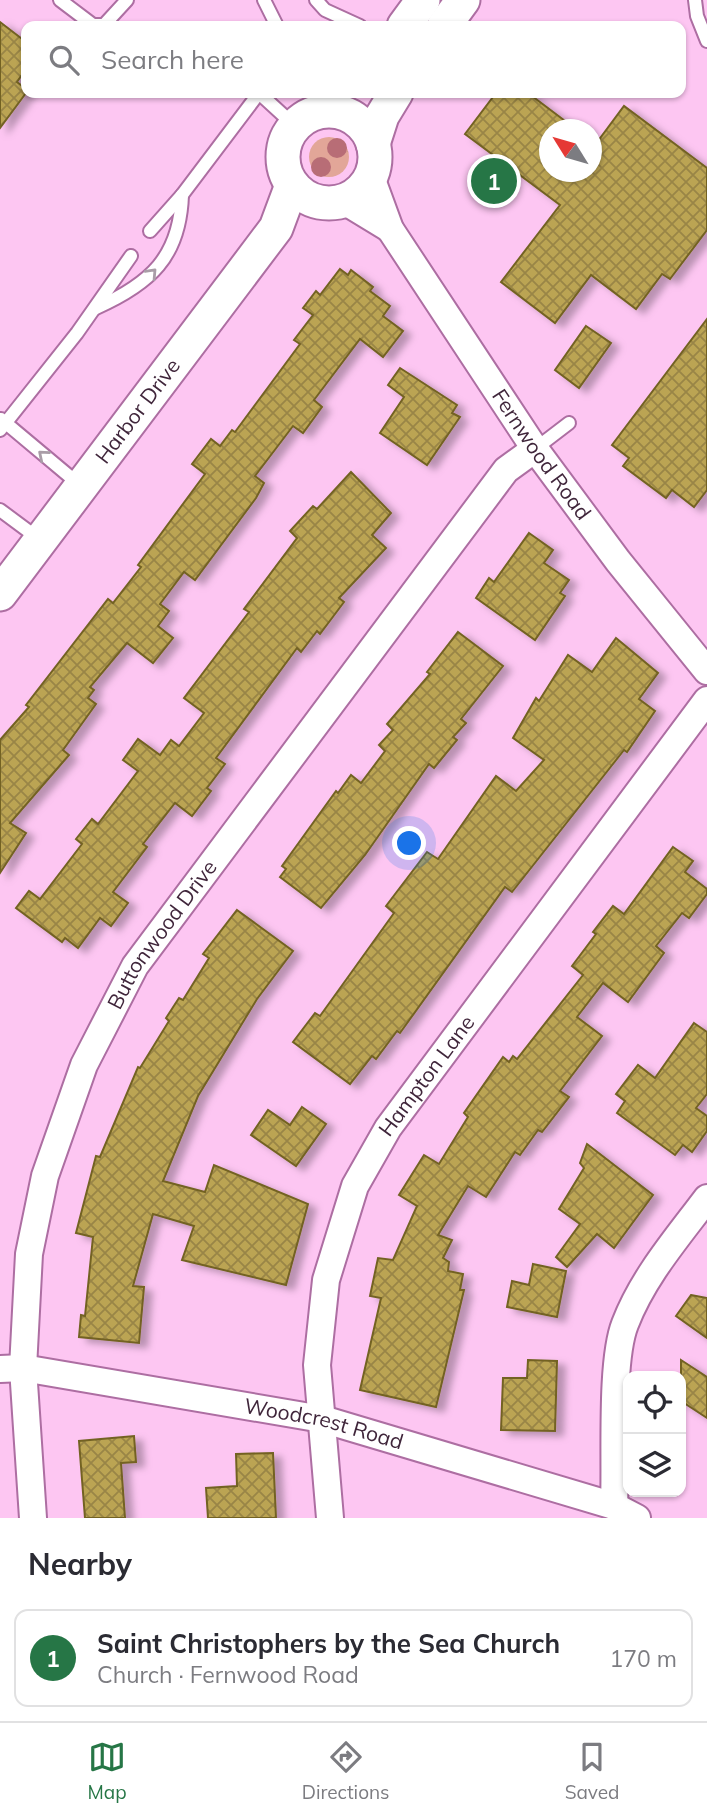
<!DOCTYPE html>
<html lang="en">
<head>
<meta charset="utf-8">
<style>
	body { margin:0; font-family:Mulish,sans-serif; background:#f2f2f3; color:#2b2b33 }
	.controls { position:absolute; right:21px; bottom:21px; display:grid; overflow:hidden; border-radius:14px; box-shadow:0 2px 5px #0004 }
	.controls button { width:63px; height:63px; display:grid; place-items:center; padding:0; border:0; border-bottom:2px solid #e1e1e2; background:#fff; color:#2b2b33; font:35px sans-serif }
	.compass { position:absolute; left:539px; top:119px; width:63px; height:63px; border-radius:50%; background:#fff; box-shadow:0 2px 5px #0004; rotate:307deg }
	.you { position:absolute; left:410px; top:844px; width:24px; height:24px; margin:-18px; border:5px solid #fff; border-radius:50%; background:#1a73e8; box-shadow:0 0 0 10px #1a73e833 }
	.badge { display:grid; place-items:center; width:46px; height:46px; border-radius:50%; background:#267646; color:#fff; font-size:23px; font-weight:700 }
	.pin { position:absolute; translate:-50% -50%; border:4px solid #fff; box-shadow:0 2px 7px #0006 }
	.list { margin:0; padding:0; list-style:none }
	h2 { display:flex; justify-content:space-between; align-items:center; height:91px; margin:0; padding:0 28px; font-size:30px }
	h2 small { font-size:23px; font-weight:400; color:#7c7c81 }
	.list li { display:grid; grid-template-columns:46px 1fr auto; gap:21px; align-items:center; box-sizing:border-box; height:98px; margin:0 14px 14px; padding:0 14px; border:2px solid #e1e1e2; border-radius:14px }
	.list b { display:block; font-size:26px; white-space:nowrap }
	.list p { margin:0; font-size:23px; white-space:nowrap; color:#7c7c81 }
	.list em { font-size:23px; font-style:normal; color:#7c7c81 }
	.icon { flex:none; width:38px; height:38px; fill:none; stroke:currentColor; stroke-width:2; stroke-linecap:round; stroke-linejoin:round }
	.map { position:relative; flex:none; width:707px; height:1518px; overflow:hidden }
	.search { position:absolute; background:#fff; box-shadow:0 2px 5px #0004; left:21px; right:21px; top:21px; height:77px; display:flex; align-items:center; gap:18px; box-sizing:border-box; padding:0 24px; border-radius:14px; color:#7c7c81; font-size:26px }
	.sheet { height:203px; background:#fff }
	nav { display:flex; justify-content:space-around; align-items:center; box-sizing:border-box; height:98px; border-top:2px solid #e1e1e2; background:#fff; font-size:19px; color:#7c7c81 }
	nav a { display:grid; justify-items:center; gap:4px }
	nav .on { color:#267646 }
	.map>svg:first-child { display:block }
	.grass { fill:url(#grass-tufts) }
	.building { fill:url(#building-cross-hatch); stroke:#736224; stroke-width:2; filter:url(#shadow) }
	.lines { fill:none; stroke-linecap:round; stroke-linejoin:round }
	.service-casing { stroke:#ad6ea2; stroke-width:16 }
	.minor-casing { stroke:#ad6ea2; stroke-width:30 }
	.tertiary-casing { stroke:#ad6ea2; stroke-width:37 }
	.service { stroke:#fff; stroke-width:12 }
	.minor { stroke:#fff; stroke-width:26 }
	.tertiary { stroke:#fff; stroke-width:33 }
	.tree { fill:#b86d76 }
	.oneway { stroke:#a99da7 }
	.labels { text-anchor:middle; stroke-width:5; stroke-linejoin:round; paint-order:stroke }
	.street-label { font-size:21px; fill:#40263b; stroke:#fbfbfb }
</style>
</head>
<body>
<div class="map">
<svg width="707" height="1518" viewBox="0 0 707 1518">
	<defs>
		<pattern id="grass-tufts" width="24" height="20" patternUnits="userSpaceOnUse" patternTransform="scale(1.75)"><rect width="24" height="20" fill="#e2a698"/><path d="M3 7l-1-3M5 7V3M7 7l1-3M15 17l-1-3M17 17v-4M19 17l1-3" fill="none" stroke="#b9877d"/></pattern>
		<pattern id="building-cross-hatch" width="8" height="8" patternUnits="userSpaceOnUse" patternTransform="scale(1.75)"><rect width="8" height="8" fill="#bba453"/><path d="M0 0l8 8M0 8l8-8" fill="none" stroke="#998546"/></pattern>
		<filter id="shadow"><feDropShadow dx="8" dy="4.5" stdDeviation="3.5" flood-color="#0004"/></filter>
	</defs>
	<rect width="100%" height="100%" fill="#fdc6f2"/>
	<circle class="grass" cx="329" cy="157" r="20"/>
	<g class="building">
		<polygon points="0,22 26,42 26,69 17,82 26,89 26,93 0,128"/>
		<polygon points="496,93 528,93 577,130 550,130 550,172 592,172 592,149 624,106 707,168 707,230 670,279 662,274 636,309 591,275 555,323 501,282 560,205 465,134"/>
		<polygon points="340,269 348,275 351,270 373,287 370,291 390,306 383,316 403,331 383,357 360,339 314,400 322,407 303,433 293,426 255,476 264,483 256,498 195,580 184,572 160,604 169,611 158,626 173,638 153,663 127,643 90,687 94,690 88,698 96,704 63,750 69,755 10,823 26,833 0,873 0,740 29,707 26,705 108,599 113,603 141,567 138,565 205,474 192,464 211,439 220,446 232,430 235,432 300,344 294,340 313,315 303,308 316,291 320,295"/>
		<polygon points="707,319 707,490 694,507 672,490 666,498 623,466 629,458 612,445"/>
		<polygon points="586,326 611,343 579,388 555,370"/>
		<polygon points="400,368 457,405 452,413 460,417 427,465 380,433 404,397 388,385"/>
		<polygon points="351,472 391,513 372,535 386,548 339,598 344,602 320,634 317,631 301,652 297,648 216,758 225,764 207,788 211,791 192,816 175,803 143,844 147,847 113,892 128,903 111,926 100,918 78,948 65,938 62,942 16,908 29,891 40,899 82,844 76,839 92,819 98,824 138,771 123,760 138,739 160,755 171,740 179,746 204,713 184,698 249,612 244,609 297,538 290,531 313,506 317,509"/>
		<polygon points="529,533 553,550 544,563 569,580 560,593 565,596 535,640 476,598 489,578 494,582"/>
		<polygon points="458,632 503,666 461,719 466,723 453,737 457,740 434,768 429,764 365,855 321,908 280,877 286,869 282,866 336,791 338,793 351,775 361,783 385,751 379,745 393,730 387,724 430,674 427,672"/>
		<polygon points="616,638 658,673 639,699 655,711 627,752 624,750 512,892 505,887 400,1033 397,1031 376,1059 372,1056 350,1084 293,1042 315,1013 320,1016 394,913 386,906 427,852 438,859 496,776 516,791 544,760 513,738 536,698 539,701 568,655 592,672"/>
		<polygon points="673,847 693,861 685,872 707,889 707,894 689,918 682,913 656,946 664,953 628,1002 603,983 577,1017 602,1036 560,1091 569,1097 542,1132 538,1130 520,1155 515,1152 486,1197 468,1186 438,1235 452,1240 443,1258 449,1262 448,1271 463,1274 460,1290 464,1290 436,1407 360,1390 381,1298 370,1296 378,1258 393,1260 417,1206 399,1195 424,1155 439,1164 468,1117 464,1113 503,1057 509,1062 513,1056 517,1059 583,975 572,966 596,934 593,932 613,906 624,914"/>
		<polygon points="237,910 293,951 257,999 198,1096 163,1181 205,1192 214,1165 308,1204 286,1285 182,1260 194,1226 153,1214 133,1286 144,1287 139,1343 79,1337 81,1315 85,1316 93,1237 76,1233 96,1156 100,1157 138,1067 140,1068 169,1021 166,1018 179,998 183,1000 209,958 203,954"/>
		<polygon points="694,1023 707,1032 707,1094 696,1108 707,1116 707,1131 692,1152 683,1145 675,1155 617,1113 625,1101 616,1094 638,1065 655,1078"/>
		<polygon points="302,1107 326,1124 296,1166 251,1135 268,1110 290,1125"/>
		<polygon points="587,1144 653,1195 614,1248 597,1234 567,1267 556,1257 580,1224 559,1209 584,1168 580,1163"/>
		<polygon points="533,1264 566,1271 557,1317 507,1307 512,1281 529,1285"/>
		<polygon points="691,1295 707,1298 707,1338 676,1316"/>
		<polygon points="528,1360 557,1361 555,1431 501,1430 503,1378 527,1378"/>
		<polygon points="681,1360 707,1377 707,1418 681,1401"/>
		<polygon points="134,1436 136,1462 121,1463 125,1518 85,1518 79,1441"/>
		<polygon points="273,1453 276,1518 208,1518 206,1488 237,1486 236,1454"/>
	</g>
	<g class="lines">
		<defs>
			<g id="service">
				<polyline points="60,0 93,25 104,25 127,0"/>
				<polyline points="264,0 277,26"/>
				<polyline points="316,0 325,10 360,26"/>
				<polyline points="695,0 697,16 707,41"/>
				<polyline points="259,93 295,126"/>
				<polyline points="150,231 182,195 259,93"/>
				<path d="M96,308C150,284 180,257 182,195"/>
				<polyline points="1,419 81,486"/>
				<polyline points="0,430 77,333 131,256"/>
				<polyline points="535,449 569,423"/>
				<polyline points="0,510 39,539"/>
			</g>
			<g id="minor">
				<path id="s1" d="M371,177L390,229L535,449L618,561L707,671"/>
				<polyline points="344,201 390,229"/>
				<path id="s2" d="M0,1369L23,1368L322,1419L614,1506L637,1518"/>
				<path d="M614,1506C616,1462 610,1362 625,1324C643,1277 677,1238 707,1198"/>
				<path id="s3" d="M33,1518L23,1368L29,1254L45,1176L84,1065L135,966L506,470L535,449"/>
				<path id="s4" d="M330,1518L317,1365L326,1280L355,1186L388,1128L707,700"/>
			</g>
			<g id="tertiary">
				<polyline points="404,26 423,0"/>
				<polyline points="444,26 463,0"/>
				<circle cx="329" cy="157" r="46"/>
				<polyline points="373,144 382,116 396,93"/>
				<path id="s5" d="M0,594L276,228L292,185"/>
			</g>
		</defs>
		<use href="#service" class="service-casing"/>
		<use href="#minor" class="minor-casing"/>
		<use href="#tertiary" class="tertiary-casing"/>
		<use href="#service" class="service"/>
		<use href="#minor" class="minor"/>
		<use href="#tertiary" class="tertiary"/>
	</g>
	<g class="tree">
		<circle cx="337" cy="148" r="10"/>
		<circle cx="321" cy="167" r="10"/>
	</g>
	<defs><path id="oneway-chevron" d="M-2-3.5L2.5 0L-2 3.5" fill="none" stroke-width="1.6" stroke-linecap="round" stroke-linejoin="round" transform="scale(1.75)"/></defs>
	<g class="oneway">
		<use href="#oneway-chevron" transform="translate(152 273) rotate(-47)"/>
		<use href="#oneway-chevron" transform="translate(43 455) rotate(-140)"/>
	</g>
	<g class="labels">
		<g class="street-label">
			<text dy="7" stroke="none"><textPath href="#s5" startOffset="229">Harbor Drive</textPath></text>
			<text dy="7" stroke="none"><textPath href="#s1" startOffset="327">Fernwood Road</textPath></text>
			<text dy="7" stroke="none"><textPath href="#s3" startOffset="614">Buttonwood Drive</textPath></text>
			<text dy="7" stroke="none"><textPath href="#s4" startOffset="469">Hampton Lane</textPath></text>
			<text dy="7" stroke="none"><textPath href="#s2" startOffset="329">Woodcrest Road</textPath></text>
		</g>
	</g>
</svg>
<div class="controls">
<button><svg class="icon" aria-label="locate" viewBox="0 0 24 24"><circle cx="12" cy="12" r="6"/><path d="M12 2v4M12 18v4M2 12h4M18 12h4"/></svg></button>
<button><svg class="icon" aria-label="layers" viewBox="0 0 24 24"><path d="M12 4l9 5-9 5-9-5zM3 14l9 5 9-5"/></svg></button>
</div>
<svg class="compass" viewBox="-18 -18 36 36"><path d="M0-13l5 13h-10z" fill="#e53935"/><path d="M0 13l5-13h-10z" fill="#7c7c81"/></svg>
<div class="you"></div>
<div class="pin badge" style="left:494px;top:181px">1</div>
<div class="search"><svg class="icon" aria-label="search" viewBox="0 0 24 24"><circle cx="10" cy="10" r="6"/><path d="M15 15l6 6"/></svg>Search here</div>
</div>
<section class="sheet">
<h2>Nearby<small></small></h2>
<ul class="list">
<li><span class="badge">1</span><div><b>Saint Christophers by the Sea Church</b><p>Church · Fernwood Road</p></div><em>170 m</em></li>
</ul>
</section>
<nav>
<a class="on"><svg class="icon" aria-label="map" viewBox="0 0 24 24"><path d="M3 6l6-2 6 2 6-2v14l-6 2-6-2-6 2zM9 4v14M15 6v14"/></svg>Map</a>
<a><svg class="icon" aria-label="directions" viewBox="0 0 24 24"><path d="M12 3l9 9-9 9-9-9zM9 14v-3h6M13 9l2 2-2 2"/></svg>Directions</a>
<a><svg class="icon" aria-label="saved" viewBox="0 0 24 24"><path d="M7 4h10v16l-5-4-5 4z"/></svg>Saved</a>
</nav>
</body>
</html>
